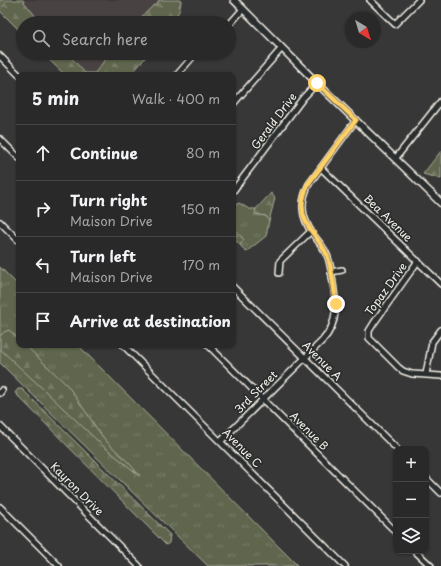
<!DOCTYPE html>
<html lang="en">
<head>
<meta charset="utf-8">
<style>
	body { margin:0; font-family:"Playpen Sans",sans-serif; background:#323131; color:#f1f3f6 }
	.controls { position:absolute; right:12px; bottom:12px; display:grid; overflow:hidden; border-radius:8px; box-shadow:0 1px 3px #0004 }
	.controls button { width:36px; height:36px; display:grid; place-items:center; padding:0; border:0; border-bottom:1px solid #464546; background:#2a2929; color:#f1f3f6; font:20px sans-serif }
	.compass { position:absolute; left:345px; top:12px; width:36px; height:36px; border-radius:50%; background:#2a2929; box-shadow:0 1px 3px #0004; rotate:142deg }
	.stop { position:absolute; width:12px; height:12px; margin:-9px; border:3px solid #ffd166; border-radius:50%; background:#fff }
	.stop.end { background:#ffd166; border-color:#fff; box-shadow:0 1px 4px #0008 }
	.list { margin:0; padding:0; list-style:none }
	h2 { display:flex; justify-content:space-between; align-items:center; height:52px; margin:0; padding:0 16px; font-size:17px }
	h2 small { font-size:13px; font-weight:400; color:#a5a6a8 }
	.list li { display:grid; grid-template-columns:26px 1fr auto; gap:12px; align-items:center; box-sizing:border-box; height:56px; padding:0 16px; border-top:1px solid #464546 }
	.list b { display:block; font-size:15px; white-space:nowrap }
	.list p { margin:0; font-size:13px; white-space:nowrap; color:#a5a6a8 }
	.list em { font-size:13px; font-style:normal; color:#a5a6a8 }
	.icon { flex:none; width:22px; height:22px; fill:none; stroke:currentColor; stroke-width:2; stroke-linecap:round; stroke-linejoin:round }
	.map { position:relative; flex:none; width:441px; height:566px; overflow:hidden }
	.search { position:absolute; background:#2a2929; box-shadow:0 1px 3px #0004; left:16px; top:16px; width:220px; height:44px; display:flex; align-items:center; gap:10px; box-sizing:border-box; padding:0 14px; border-radius:22px; color:#a5a6a8; font-size:15px }
	.panel { position:absolute; background:#2a2929; box-shadow:0 1px 3px #0004; left:16px; top:72px; width:220px; height:276px; border-radius:8px }
	.map>svg:first-child { display:block }
	.built { fill:#494242 }
	.grass { fill:url(#grass-tufts); stroke:#aaac9a }
	.forest { fill:url(#forest-firs); stroke:#aaac9a }
	.lines { fill:none; stroke-linecap:round; stroke-linejoin:round }
	.minor-casing { stroke:#f4f1e8; stroke-width:8 }
	.tertiary-casing { stroke:#f4f1e8; stroke-width:9 }
	.minor { stroke:#2a2d2e; stroke-width:5 }
	.tertiary { stroke:#2a2d2e; stroke-width:6 }
	.route { stroke:#ffd166; stroke-width:5 }
	.labels { text-anchor:middle; stroke-width:3.5; stroke-linejoin:round; paint-order:stroke }
	.street-label { font-size:11px; fill:#f4f1e8; stroke:#2a2d2e }
</style>
</head>
<body>
<div class="map">
<svg width="441" height="566" viewBox="0 0 441 566">
	<defs>
		<pattern id="grass-tufts" width="24" height="20" patternUnits="userSpaceOnUse"><rect width="24" height="20" fill="#5f664d"/><path d="M3 7l-1-3M5 7V3M7 7l1-3M15 17l-1-3M17 17v-4M19 17l1-3" fill="none" stroke="#777c67"/></pattern>
		<pattern id="forest-firs" width="22" height="20" patternUnits="userSpaceOnUse"><rect width="22" height="20" fill="#5f664d"/><path d="M5 1l3.5 6h-7zM16 11l3.5 6h-7z" fill="#777c67"/></pattern>
	</defs>
	<rect width="100%" height="100%" fill="#383737"/>
	<filter id="ink" filterUnits="userSpaceOnUse"><feTurbulence type="fractalNoise" baseFrequency=".025" numOctaves="2"/><feDisplacementMap in="SourceGraphic" scale="8" xChannelSelector="R" yChannelSelector="G"/><feConvolveMatrix kernelMatrix="1 2 1 2 8 2 1 2 1" color-interpolation-filters="sRGB"/></filter>
	<g filter="url(#ink)">
		<g class="built">
			<polygon points="0,0 167,0 150,23 23,23"/>
			<polygon points="48,53 128,53 111,75 69,75"/>
		</g>
		<g class="grass">
			<polygon points="239,203 249,209 256,209 256,214 266,216 269,221 266,236 246,252 240,245 243,239 233,227 233,206"/>
			<polygon points="0,267 19,286 19,345 78,345 298,566 208,566 0,363"/>
		</g>
		<g class="forest">
			<polygon points="0,0 23,0 24,2 41,23 23,23 23,34 0,11"/>
			<path d="M159,0H181C181,9 177,16 172,23H135L153,6L156,5Z"/>
			<polygon points="42,53 67,53 85,73 95,73 110,53 149,53 131,75 65,75"/>
			<polygon points="441,151 441,179 423,174"/>
			<polygon points="271,193 275,198 269,221 266,216 255,214 256,209"/>
			<polygon points="233,227 244,240 240,245 233,238"/>
			<polygon points="9,330 19,339 19,345 25,345 68,386 88,415 97,429 107,442 129,463 140,476 102,445 43,389 0,349 0,336 4,332"/>
			<polygon points="18,389 22,389 170,535 169,543 166,545 15,393"/>
		</g>
		<g class="lines">
			<defs>
				<g id="minor">
					<polyline points="370,0 395,24 419,0"/>
					<polyline points="229,25 243,9"/>
					<polyline points="0,56 19,75"/>
					<polyline points="177,75 196,53"/>
					<polyline points="233,104 282,48"/>
					<polyline points="0,139 19,158"/>
					<polyline points="395,159 441,101"/>
					<polyline points="321,168 441,284"/>
					<polyline points="233,191 303,98 317,83"/>
					<polyline points="0,222 19,241"/>
					<polyline points="418,261 374,323 369,331 369,338 399,368 403,371 412,374 441,376"/>
					<polyline points="331,272 342,270"/>
					<polyline points="279,273 280,261 311,231"/>
					<polyline points="233,287 397,449"/>
					<polyline points="123,345 345,566"/>
					<polyline points="208,345 396,532"/>
					<polyline points="426,374 432,342 441,330"/>
					<polyline points="0,393 2,390"/>
					<polyline points="0,426 139,566"/>
					<path d="M221,441L322,341C340,322 336,301 332,277C331,269 330,260 326,253C323,246 317,240 312,233C301,216 300,202 309,184L356,120"/>
					<polyline points="426,478 441,493"/>
					<polyline points="0,507 59,566"/>
					<polyline points="415,551 431,566"/>
				</g>
				<polyline id="tertiary" points="234,0 317,83 441,203"/>
			</defs>
			<use href="#minor" class="minor-casing"/>
			<use href="#tertiary" class="tertiary-casing"/>
			<use href="#minor" class="minor"/>
			<use href="#tertiary" class="tertiary"/>
		</g>
	</g>
	<g class="lines" filter="url(#ink)">
		<path class="route" d="M317,83L356,120L308,184C306,189 304,193 303,199C300,212 307,226 315,236C319,242 324,248 327,255C331,265 335,292 336,304"/>
	</g>
	<g class="labels">
		<g class="street-label">
			<text transform="translate(274 121) rotate(-53)" y="4">Gerald Drive</text>
			<text transform="translate(388 218) rotate(44)" y="4">Bea Avenue</text>
			<text transform="translate(386 289) rotate(-54)" y="4">Topaz Drive</text>
			<text transform="translate(322 361) rotate(45)" y="4">Avenue A</text>
			<text transform="translate(256 392) rotate(-45)" y="4">3rd Street</text>
			<text transform="translate(309 431) rotate(45)" y="4">Avenue B</text>
			<text transform="translate(242 448) rotate(45)" y="4">Avenue C</text>
			<text transform="translate(77 489) rotate(45)" y="4">Kayron Drive</text>
		</g>
	</g>
</svg>
<div class="controls">
<button>+</button>
<button>−</button>
<button><svg class="icon" aria-label="layers" viewBox="0 0 24 24"><path d="M12 4l9 5-9 5-9-5zM3 14l9 5 9-5"/></svg></button>
</div>
<svg class="compass" viewBox="-18 -18 36 36"><path d="M0-13l5 13h-10z" fill="#e53935"/><path d="M0 13l5-13h-10z" fill="#a5a6a8"/></svg>
<div class="stop" style="left:317px;top:83px"></div>
<div class="stop end" style="left:336px;top:304px"></div>
<div class="search"><svg class="icon" aria-label="search" viewBox="0 0 24 24"><circle cx="10" cy="10" r="6"/><path d="M15 15l6 6"/></svg>Search here</div>
<section class="panel">
<h2>5 min<small>Walk · 400 m</small></h2>
<ul class="list">
<li><svg class="icon" aria-label="ahead" viewBox="0 0 24 24"><path d="M12 20V5M6 11l6-6 6 6"/></svg><div><b>Continue</b></div><em>80 m</em></li>
<li><svg class="icon" aria-label="right" viewBox="0 0 24 24"><path d="M7 20v-9h11M14 6l5 5-5 5"/></svg><div><b>Turn right</b><p>Maison Drive</p></div><em>150 m</em></li>
<li><svg class="icon" aria-label="left" viewBox="0 0 24 24"><path d="M17 20v-9H6M10 6l-5 5 5 5"/></svg><div><b>Turn left</b><p>Maison Drive</p></div><em>170 m</em></li>
<li><svg class="icon" aria-label="arrive" viewBox="0 0 24 24"><path d="M6 21V4h12l-3 4 3 4H6"/></svg><div><b>Arrive at destination</b></div></li>
</ul>
</section>
</div>
</body>
</html>
